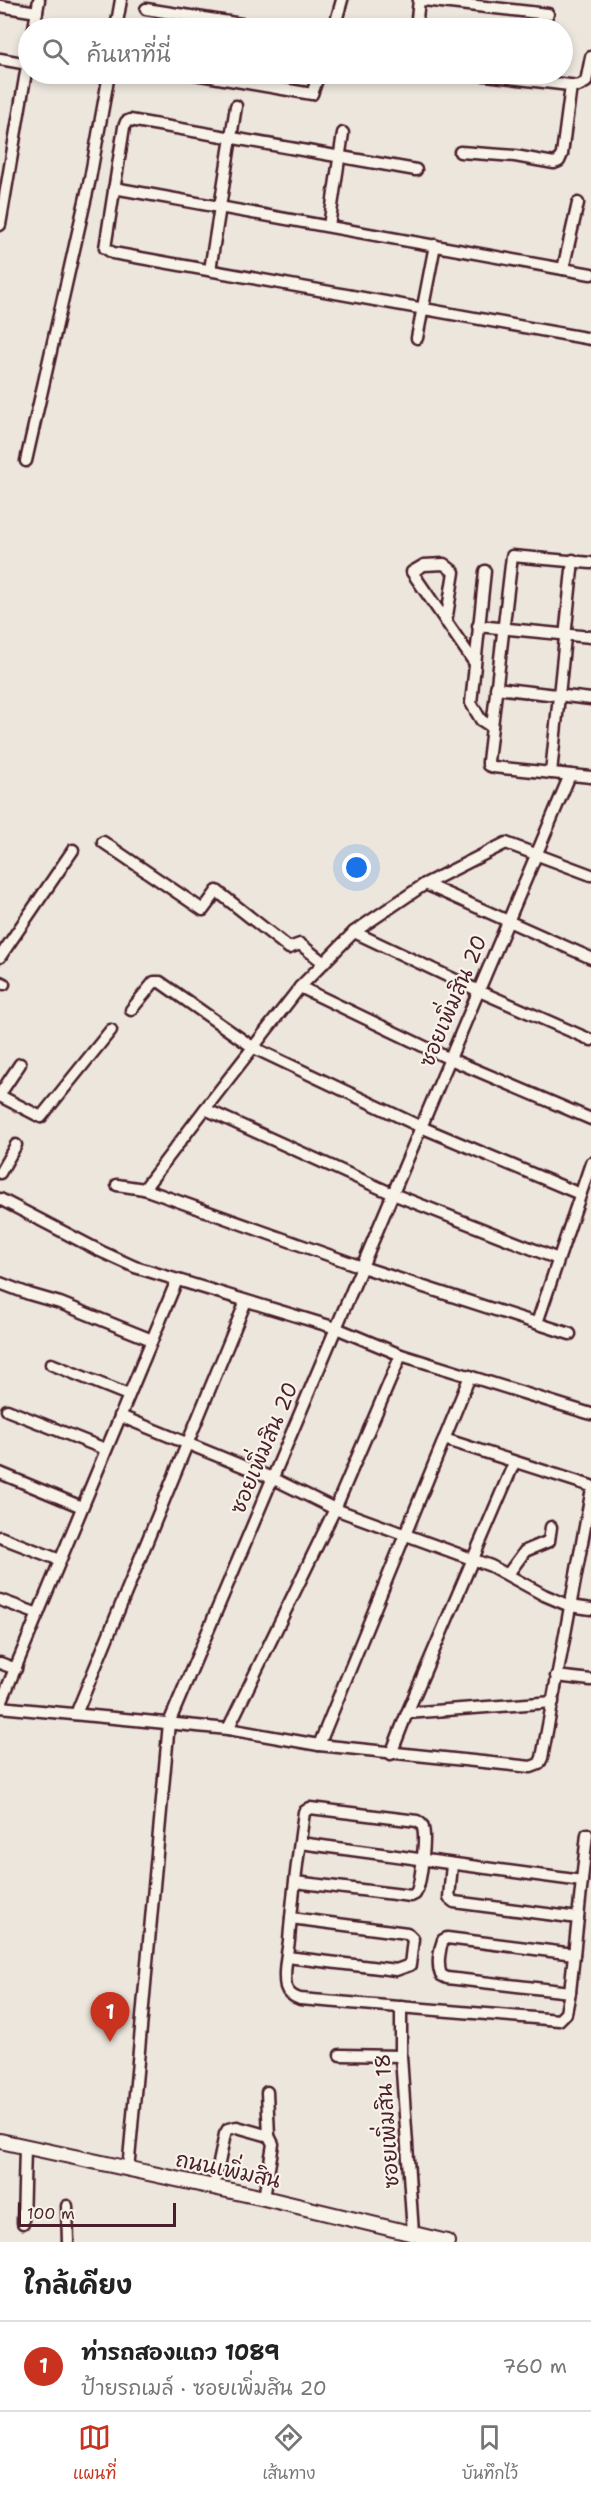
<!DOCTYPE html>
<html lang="th">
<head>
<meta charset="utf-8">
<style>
	body { margin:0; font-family:"Shantell Sans","Playpen Sans Thai",sans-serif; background:#f6f6f6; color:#222 }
	.scale { position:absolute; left:18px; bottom:15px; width:158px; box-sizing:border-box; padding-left:6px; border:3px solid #4a1f2b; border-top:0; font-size:16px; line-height:21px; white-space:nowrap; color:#4a1f2b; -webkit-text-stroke:4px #f7f3e8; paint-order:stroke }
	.you { position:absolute; left:357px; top:868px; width:21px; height:21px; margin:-15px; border:4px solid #fff; border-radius:50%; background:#1a73e8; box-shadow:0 0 0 9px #1a73e833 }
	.badge { display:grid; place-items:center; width:39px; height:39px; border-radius:50%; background:#c8321e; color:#fff; font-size:20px; font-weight:700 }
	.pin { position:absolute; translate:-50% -50px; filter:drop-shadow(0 2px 3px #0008) }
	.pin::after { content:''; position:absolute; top:32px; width:21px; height:18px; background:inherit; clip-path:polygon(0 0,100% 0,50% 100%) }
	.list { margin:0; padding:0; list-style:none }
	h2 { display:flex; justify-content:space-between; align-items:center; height:78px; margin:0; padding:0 24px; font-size:26px }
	h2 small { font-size:20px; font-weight:400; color:#767676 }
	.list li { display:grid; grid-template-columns:39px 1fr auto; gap:18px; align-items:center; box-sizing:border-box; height:90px; padding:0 24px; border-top:2px solid #e0e0e0 }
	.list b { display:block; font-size:22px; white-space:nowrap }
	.list p { margin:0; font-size:20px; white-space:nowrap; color:#767676 }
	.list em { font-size:20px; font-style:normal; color:#767676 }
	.icon { flex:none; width:33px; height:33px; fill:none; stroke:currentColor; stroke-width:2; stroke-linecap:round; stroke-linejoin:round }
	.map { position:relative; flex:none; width:591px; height:2242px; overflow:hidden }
	.search { position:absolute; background:#fff; box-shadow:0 3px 9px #0003; left:18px; right:18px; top:18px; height:66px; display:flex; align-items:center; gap:15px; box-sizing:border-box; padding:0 21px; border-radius:33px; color:#767676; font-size:22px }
	.sheet { height:168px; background:#fff }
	nav { display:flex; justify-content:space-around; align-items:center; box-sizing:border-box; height:84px; border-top:2px solid #e0e0e0; background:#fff; font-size:16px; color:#767676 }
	nav a { display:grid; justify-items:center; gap:3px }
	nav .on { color:#c8321e }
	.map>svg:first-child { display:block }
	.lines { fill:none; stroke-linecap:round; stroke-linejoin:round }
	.minor-casing { stroke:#4a1f2b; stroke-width:15 }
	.tertiary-casing { stroke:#4a1f2b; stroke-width:18 }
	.minor { stroke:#f7f3e8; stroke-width:10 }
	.tertiary { stroke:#f7f3e8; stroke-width:14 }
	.labels { text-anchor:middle; stroke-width:4.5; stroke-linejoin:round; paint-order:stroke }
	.street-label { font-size:21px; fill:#4a1f2b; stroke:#f7f3e8 }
</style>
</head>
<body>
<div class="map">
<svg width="591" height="2242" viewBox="0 0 591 2242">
	<rect width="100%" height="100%" fill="#ece6dd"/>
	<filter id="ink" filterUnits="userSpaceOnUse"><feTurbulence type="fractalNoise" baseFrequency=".0167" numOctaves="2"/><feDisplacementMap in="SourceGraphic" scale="12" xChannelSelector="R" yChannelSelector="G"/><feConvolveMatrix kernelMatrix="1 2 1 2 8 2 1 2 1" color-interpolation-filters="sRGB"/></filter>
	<g filter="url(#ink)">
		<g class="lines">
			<defs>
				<g id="minor">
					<polyline points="423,0 548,14"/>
					<polyline points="0,6 37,12"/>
					<polyline points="146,9 268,28"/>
					<polyline points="34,28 39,0"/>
					<polyline points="116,28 121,0"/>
					<polyline points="334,28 342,0"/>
					<polyline points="416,28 419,0"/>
					<polyline points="0,59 28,64"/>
					<polyline points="195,74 312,94 319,74"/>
					<polyline points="477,74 578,86 586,82 591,57"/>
					<polyline points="460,152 515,156 554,163 559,161 562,154 571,86"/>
					<polyline points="416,170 130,120 126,122 124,127 105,248 113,253 591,339"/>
					<polyline points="114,188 591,274"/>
					<polyline points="0,225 28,60"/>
					<polyline points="329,226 343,133"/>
					<polyline points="563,269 578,203"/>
					<polyline points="210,270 236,106"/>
					<polyline points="417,338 435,245"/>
					<polyline points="26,461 90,179 109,74"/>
					<polyline points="591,563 512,556 488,761 488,765 493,767 591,777"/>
					<polyline points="485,571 471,703 481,720 492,727"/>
					<polyline points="446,622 454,572 444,564 424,565 412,572 474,662"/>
					<polyline points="478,626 591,637"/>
					<polyline points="496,688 591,699"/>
					<polyline points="551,773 573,560"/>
					<polyline points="103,842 203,910 217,891 289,948 300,944 324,963"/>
					<polyline points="425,884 591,958"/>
					<polyline points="354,932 479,991 591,1040"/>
					<polyline points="0,957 73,850"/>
					<polyline points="0,982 4,984"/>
					<polyline points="300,987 450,1059 591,1119"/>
					<polyline points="131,1010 154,982 160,982 254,1048 421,1127 580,1194"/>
					<polyline points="0,1094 20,1064"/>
					<polyline points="0,1096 41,1117 111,1030"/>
					<polyline points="205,1109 300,987 354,932 425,884 506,843 591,875"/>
					<polyline points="0,1173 16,1145"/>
					<polyline points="117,1185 144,1189 362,1267 570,1334"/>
					<polyline points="144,1189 205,1109 393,1194 558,1259"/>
					<polyline points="0,1199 100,1251 135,1267 336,1328 401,1355 591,1414"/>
					<polyline points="0,1283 29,1294 60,1303 152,1340"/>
					<polyline points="537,1323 591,1163"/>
					<polyline points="51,1364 128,1395"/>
					<polyline points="7,1410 105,1449"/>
					<polyline points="120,1416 272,1478 335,1509 491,1566 544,1595 570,1606 591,1609"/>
					<polyline points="444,1439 591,1486"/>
					<polyline points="0,1473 82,1507"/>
					<polyline points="0,1537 60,1560"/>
					<polyline points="508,1574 525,1551 549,1541 551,1527"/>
					<polyline points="0,1600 38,1614"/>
					<polyline points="0,1663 16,1669"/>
					<polyline points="556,1676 591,1680"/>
					<polyline points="0,1705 177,1280"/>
					<polyline points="0,1707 228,1729 319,1745 531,1767 539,1764 542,1758 591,1494"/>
					<polyline points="407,1713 553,1702"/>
					<polyline points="76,1714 246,1301"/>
					<polyline points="228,1729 335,1509 401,1355"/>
					<polyline points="319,1745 470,1376"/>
					<polyline points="391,1754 407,1713 514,1463"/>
					<polyline points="300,1843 582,1881"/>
					<polyline points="452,1864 449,1898 454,1902 578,1918"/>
					<path d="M295,1882L411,1896L415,1894C421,1887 426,1837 423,1828C422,1823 421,1824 417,1821L310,1808L304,1812C298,1855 292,1898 289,1941C287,1955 283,1973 286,1987C288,1994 294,1997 300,1999L559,2020L566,2013L570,1992L587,1834"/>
					<polyline points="287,1957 396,1970 410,1965 413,1939 407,1933 291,1918"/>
					<path d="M570,1992L447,1978L441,1975C437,1965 439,1950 443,1940L447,1938L574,1954"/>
					<polyline points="401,2007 401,2056 413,2233"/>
					<polyline points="340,2055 401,2056"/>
					<polyline points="267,2092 269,2136"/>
					<polyline points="128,2170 169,1723 570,775"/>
					<polyline points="214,2187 225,2134 228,2129 237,2127 269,2136 273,2144 264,2198"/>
					<polyline points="67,2206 68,2242"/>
					<polyline points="23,2223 25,2148"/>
				</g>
				<polyline id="tertiary" points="0,2141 264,2198 447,2242"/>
			</defs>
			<use href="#minor" class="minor-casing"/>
			<use href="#tertiary" class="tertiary-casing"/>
			<use href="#minor" class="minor"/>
			<use href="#tertiary" class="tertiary"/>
		</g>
	</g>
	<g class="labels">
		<g class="street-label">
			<text transform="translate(453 1001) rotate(-67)" y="7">ซอยเพิ่มสิน 20</text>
			<text transform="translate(264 1448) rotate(-67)" y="7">ซอยเพิ่มสิน 20</text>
			<text transform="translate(387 2121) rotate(-94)" y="7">ซอยเพิ่มสิน 18</text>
			<text transform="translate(228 2170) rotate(12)" y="7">ถนนเพิ่มสิน</text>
		</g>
	</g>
</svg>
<div class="scale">100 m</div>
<div class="you"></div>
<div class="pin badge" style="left:110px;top:2042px">1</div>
<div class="search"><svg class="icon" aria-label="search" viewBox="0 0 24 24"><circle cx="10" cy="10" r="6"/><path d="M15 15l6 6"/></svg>ค้นหาที่นี่</div>
</div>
<section class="sheet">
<h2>ใกล้เคียง<small></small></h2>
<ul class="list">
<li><span class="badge">1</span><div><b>ท่ารถสองแถว 1089</b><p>ป้ายรถเมล์ · ซอยเพิ่มสิน 20</p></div><em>760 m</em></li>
</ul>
</section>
<nav>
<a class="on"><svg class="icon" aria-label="map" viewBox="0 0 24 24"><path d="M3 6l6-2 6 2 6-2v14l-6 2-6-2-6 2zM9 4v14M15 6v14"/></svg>แผนที่</a>
<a><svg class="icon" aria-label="directions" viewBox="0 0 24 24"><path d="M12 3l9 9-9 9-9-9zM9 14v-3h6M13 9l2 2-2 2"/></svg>เส้นทาง</a>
<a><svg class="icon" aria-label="saved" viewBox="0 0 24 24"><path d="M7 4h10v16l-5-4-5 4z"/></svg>บันทึกไว้</a>
</nav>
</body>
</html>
